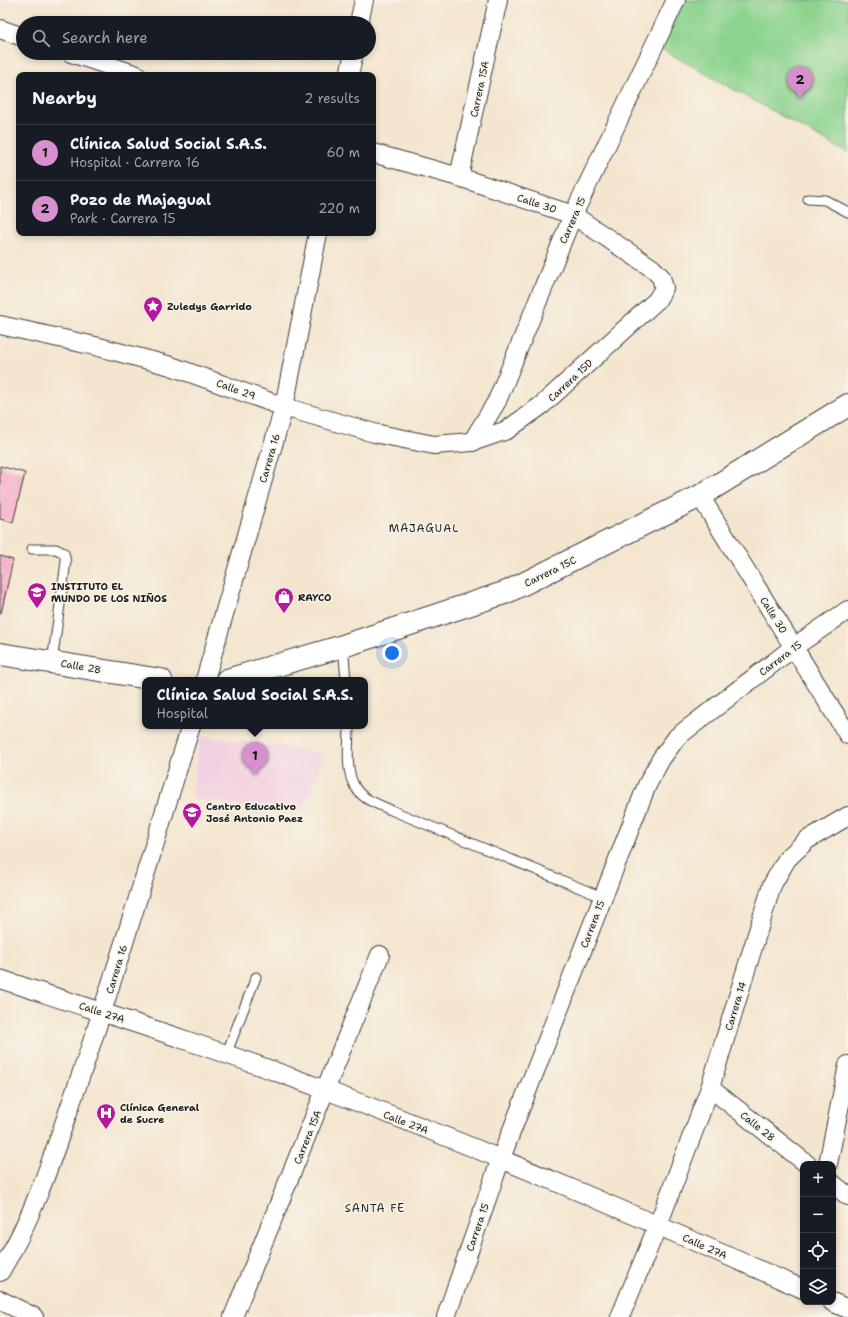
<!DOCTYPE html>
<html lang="en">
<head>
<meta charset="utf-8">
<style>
	body { margin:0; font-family:"Shantell Sans",sans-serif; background:#242831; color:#f1f3f6 }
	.controls { position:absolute; right:12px; bottom:12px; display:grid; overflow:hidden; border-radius:8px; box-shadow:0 2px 6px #0003 }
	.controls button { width:36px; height:36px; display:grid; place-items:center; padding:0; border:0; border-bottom:1px solid #363941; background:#171b24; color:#f1f3f6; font:20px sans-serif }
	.you { position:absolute; left:392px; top:653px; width:14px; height:14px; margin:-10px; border:3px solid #fff; border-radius:50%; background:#1a73e8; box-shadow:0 0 0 6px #1a73e833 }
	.badge { display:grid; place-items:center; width:26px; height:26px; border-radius:50%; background:#d690ce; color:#111; font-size:13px; font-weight:700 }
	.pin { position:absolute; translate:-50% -33px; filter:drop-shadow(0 1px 2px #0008) }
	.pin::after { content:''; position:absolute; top:21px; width:14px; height:12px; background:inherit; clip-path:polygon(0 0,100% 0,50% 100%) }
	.popup { position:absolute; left:142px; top:677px; width:226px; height:52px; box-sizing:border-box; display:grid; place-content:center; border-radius:8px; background:#171b24; filter:drop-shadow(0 1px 3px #0005); font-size:13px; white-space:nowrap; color:#9ea1a6 }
	.popup b { font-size:15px; color:#f1f3f6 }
	.popup::after { content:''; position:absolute; left:50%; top:100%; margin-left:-8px; border:8px solid transparent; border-top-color:#171b24 }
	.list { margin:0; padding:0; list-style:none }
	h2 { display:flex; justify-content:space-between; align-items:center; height:52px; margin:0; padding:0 16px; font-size:17px }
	h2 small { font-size:13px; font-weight:400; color:#9ea1a6 }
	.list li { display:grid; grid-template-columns:26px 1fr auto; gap:12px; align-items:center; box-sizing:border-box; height:56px; padding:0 16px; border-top:1px solid #363941 }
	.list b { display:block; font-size:15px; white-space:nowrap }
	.list p { margin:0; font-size:13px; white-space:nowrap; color:#9ea1a6 }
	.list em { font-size:13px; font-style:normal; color:#9ea1a6 }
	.icon { flex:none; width:22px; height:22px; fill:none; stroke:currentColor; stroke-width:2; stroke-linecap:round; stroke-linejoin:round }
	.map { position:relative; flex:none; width:848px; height:1317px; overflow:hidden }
	.search { position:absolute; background:#171b24; box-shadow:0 2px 6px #0003; left:16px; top:16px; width:360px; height:44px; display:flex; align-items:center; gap:10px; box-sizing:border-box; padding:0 14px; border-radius:22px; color:#9ea1a6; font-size:15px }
	.panel { position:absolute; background:#171b24; box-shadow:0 2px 6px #0003; left:16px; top:72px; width:360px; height:164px; border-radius:8px }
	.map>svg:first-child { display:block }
	.built { fill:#f2cfe1 }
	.green { fill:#8cd38e; stroke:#547855 }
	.building { fill:#f5a9c8 }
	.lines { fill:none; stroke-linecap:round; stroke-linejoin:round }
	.service-casing { stroke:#3c3a37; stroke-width:11 }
	.minor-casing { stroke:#3c3a37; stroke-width:20 }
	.tertiary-casing { stroke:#3c3a37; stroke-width:24 }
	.service { stroke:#fff; stroke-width:9 }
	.minor { stroke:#fff; stroke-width:18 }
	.tertiary { stroke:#fff; stroke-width:22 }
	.labels { text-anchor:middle; stroke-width:3; stroke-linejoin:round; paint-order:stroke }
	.street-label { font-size:10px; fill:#1c1c1c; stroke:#f7f3e8 }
	.poi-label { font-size:10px; font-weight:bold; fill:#1c1c1c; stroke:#f7f3e8; text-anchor:start }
	.neighbourhood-label { font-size:11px; letter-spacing:1px; fill:#1c1c1c; stroke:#f7f3e8 }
</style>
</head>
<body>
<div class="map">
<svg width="848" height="1317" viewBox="0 0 848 1317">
	<rect width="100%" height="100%" fill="#f7f3e8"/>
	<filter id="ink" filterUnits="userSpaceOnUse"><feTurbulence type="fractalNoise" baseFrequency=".025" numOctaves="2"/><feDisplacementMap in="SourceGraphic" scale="8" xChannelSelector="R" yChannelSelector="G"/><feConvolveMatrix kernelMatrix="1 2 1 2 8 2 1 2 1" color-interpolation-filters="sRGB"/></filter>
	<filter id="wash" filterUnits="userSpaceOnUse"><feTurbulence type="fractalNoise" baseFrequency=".012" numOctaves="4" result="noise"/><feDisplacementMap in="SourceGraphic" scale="16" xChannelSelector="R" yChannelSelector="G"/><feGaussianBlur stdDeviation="0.9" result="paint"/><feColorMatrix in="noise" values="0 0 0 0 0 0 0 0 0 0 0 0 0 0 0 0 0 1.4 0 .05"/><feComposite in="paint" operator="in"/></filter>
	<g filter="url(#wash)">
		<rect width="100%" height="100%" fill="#f4e5ce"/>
		<polygon class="built" points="201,736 324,753 302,815 191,798"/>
		<polygon class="green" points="676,0 848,0 848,153 654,45"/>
		<g id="blocks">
			<g class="building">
				<polygon points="0,466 25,473 13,522 0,519"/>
				<polygon points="0,556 13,560 1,613 0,613"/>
			</g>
		</g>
	</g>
	<g filter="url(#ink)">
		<use href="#blocks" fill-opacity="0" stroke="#3c3a37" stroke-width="1"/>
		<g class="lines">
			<defs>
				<g id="service">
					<polyline points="808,199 825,200 848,212"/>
					<polyline points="32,549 56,549 64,553 66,562 52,662"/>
					<polyline points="343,646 346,680"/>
					<path d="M349,726C349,748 343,781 363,796C370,802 382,806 391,810L602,897"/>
					<polyline points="226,1055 256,977"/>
				</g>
				<g id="minor">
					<polyline points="359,23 364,0"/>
					<polyline points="0,29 23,37"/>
					<polyline points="71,53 137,75"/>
					<polyline points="349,75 354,53"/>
					<polyline points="459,177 498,0"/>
					<polyline points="0,325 95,346 171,366 284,407 374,433 434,445 472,442 507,430 542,405 657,300 664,288 661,277 652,268 573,215 459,177 373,153"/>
					<polyline points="472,442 497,401 573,215 676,0"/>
					<polyline points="700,496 848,735"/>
					<polyline points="205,680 284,407 318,233"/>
					<path d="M0,979C110,1015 220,1050 328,1091C489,1151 646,1220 803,1289"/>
					<polyline points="710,1088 807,1164"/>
					<polyline points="828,1164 848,1065"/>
					<polyline points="833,1184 848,1196"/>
					<path d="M0,1272C35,1215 54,1152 76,1089C118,969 153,847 191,726"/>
					<polyline points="0,1300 34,1317"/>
					<polyline points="832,1302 848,1309"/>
					<polyline points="233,1317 380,955"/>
					<polyline points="446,1317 501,1158 647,785 661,759 677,737 794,647 848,610"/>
					<polyline points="620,1317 658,1225 710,1088 772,885 787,859 807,840 848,816"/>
				</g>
				<g id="tertiary">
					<polyline points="0,654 161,680"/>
					<polyline points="227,680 343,646 507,592 700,496 848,405"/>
				</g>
			</defs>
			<use href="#service" class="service-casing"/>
			<use href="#minor" class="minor-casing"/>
			<use href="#tertiary" class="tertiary-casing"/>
			<use href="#service" class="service"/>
			<use href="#minor" class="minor"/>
			<use href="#tertiary" class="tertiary"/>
		</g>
	</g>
	<defs>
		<symbol id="sight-pin" viewBox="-11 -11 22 30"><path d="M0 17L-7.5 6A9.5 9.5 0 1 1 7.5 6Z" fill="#b5179e" stroke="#f7f3e8"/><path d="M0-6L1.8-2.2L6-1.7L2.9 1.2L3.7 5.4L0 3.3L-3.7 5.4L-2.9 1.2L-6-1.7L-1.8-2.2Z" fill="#fff"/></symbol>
		<symbol id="school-pin" viewBox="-11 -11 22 30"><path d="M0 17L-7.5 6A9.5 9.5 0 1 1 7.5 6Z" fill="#b5179e" stroke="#f7f3e8"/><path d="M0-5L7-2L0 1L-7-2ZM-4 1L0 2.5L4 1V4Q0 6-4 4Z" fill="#fff"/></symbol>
		<symbol id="shop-pin" viewBox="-11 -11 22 30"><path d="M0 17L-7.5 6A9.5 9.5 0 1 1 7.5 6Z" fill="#b5179e" stroke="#f7f3e8"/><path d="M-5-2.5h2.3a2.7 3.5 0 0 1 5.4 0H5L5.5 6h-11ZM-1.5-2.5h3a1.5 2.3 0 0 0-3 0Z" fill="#fff"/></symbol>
		<symbol id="university-pin" viewBox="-11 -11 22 30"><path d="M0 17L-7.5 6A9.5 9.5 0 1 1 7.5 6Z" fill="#b5179e" stroke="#f7f3e8"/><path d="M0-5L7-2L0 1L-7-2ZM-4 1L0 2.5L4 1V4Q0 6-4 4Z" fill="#fff"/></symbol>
		<symbol id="hospital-pin" viewBox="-11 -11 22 30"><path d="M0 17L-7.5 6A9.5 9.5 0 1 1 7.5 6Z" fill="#b5179e" stroke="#f7f3e8"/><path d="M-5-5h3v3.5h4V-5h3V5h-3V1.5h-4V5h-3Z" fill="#fff"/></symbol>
	</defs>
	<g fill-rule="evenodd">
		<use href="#sight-pin" x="142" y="295" width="22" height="30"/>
		<use href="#school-pin" x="26" y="581" width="22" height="30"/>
		<use href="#shop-pin" x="273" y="586" width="22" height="30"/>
		<use href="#university-pin" x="181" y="801" width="22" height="30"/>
		<use href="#hospital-pin" x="95" y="1102" width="22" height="30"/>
	</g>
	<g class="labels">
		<g class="street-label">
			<text transform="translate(479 89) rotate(-78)" y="4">Carrera 15A</text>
			<text transform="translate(537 203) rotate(18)" y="4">Calle 30</text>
			<text transform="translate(572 220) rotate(-66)" y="4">Carrera 15</text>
			<text transform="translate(570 380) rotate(-43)" y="4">Carrera 15D</text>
			<text transform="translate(236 389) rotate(20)" y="4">Calle 29</text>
			<text transform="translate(269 458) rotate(-74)" y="4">Carrera 16</text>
			<text transform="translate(550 571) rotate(-26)" y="4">Carrera 15C</text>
			<text transform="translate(774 615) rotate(58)" y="4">Calle 30</text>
			<text transform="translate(780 658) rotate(-37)" y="4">Carrera 15</text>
			<text transform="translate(81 666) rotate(10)" y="4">Calle 28</text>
			<text transform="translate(592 924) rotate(-69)" y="4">Carrera 15</text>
			<text transform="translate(116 969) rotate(-73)" y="4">Carrera 16</text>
			<text transform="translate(735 1006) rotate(-73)" y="4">Carrera 14</text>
			<text transform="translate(102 1012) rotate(18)" y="4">Calle 27A</text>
			<text transform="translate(406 1122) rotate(21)" y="4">Calle 27A</text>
			<text transform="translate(758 1126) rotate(38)" y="4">Calle 28</text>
			<text transform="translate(307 1137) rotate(-68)" y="4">Carrera 15A</text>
			<text transform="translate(477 1227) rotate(-71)" y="4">Carrera 15</text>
			<text transform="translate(705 1246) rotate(24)" y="4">Calle 27A</text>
		</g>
		<g class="poi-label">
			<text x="167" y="310">Zuledys Garrido</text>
			<text x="51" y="590">INSTITUTO EL<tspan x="51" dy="12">MUNDO DE LOS NIÑOS</tspan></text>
			<text x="298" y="601">RAYCO</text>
			<text x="206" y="810">Centro Educativo<tspan x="206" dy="12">José Antonio Paez</tspan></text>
			<text x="120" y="1111">Clínica General<tspan x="120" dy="12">de Sucre</tspan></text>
		</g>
		<g class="neighbourhood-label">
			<text x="424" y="532">MAJAGUAL</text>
			<text x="375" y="1212">SANTA FE</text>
		</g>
	</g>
</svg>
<div class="controls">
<button>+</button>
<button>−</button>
<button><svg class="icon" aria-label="locate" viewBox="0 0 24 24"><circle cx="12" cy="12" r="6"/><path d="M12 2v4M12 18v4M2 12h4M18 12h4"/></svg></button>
<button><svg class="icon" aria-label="layers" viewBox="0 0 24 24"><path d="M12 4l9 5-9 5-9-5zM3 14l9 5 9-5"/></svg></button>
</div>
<div class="you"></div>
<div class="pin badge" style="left:255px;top:775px">1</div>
<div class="popup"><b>Clínica Salud Social S.A.S.</b>Hospital</div>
<div class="pin badge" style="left:800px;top:99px">2</div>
<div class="search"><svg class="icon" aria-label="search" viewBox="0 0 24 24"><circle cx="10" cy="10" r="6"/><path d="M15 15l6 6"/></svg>Search here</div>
<section class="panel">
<h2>Nearby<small>2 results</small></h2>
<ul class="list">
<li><span class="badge">1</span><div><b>Clínica Salud Social S.A.S.</b><p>Hospital · Carrera 16</p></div><em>60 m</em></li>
<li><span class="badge">2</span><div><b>Pozo de Majagual</b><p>Park · Carrera 15</p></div><em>220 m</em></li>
</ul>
</section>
</div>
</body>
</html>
